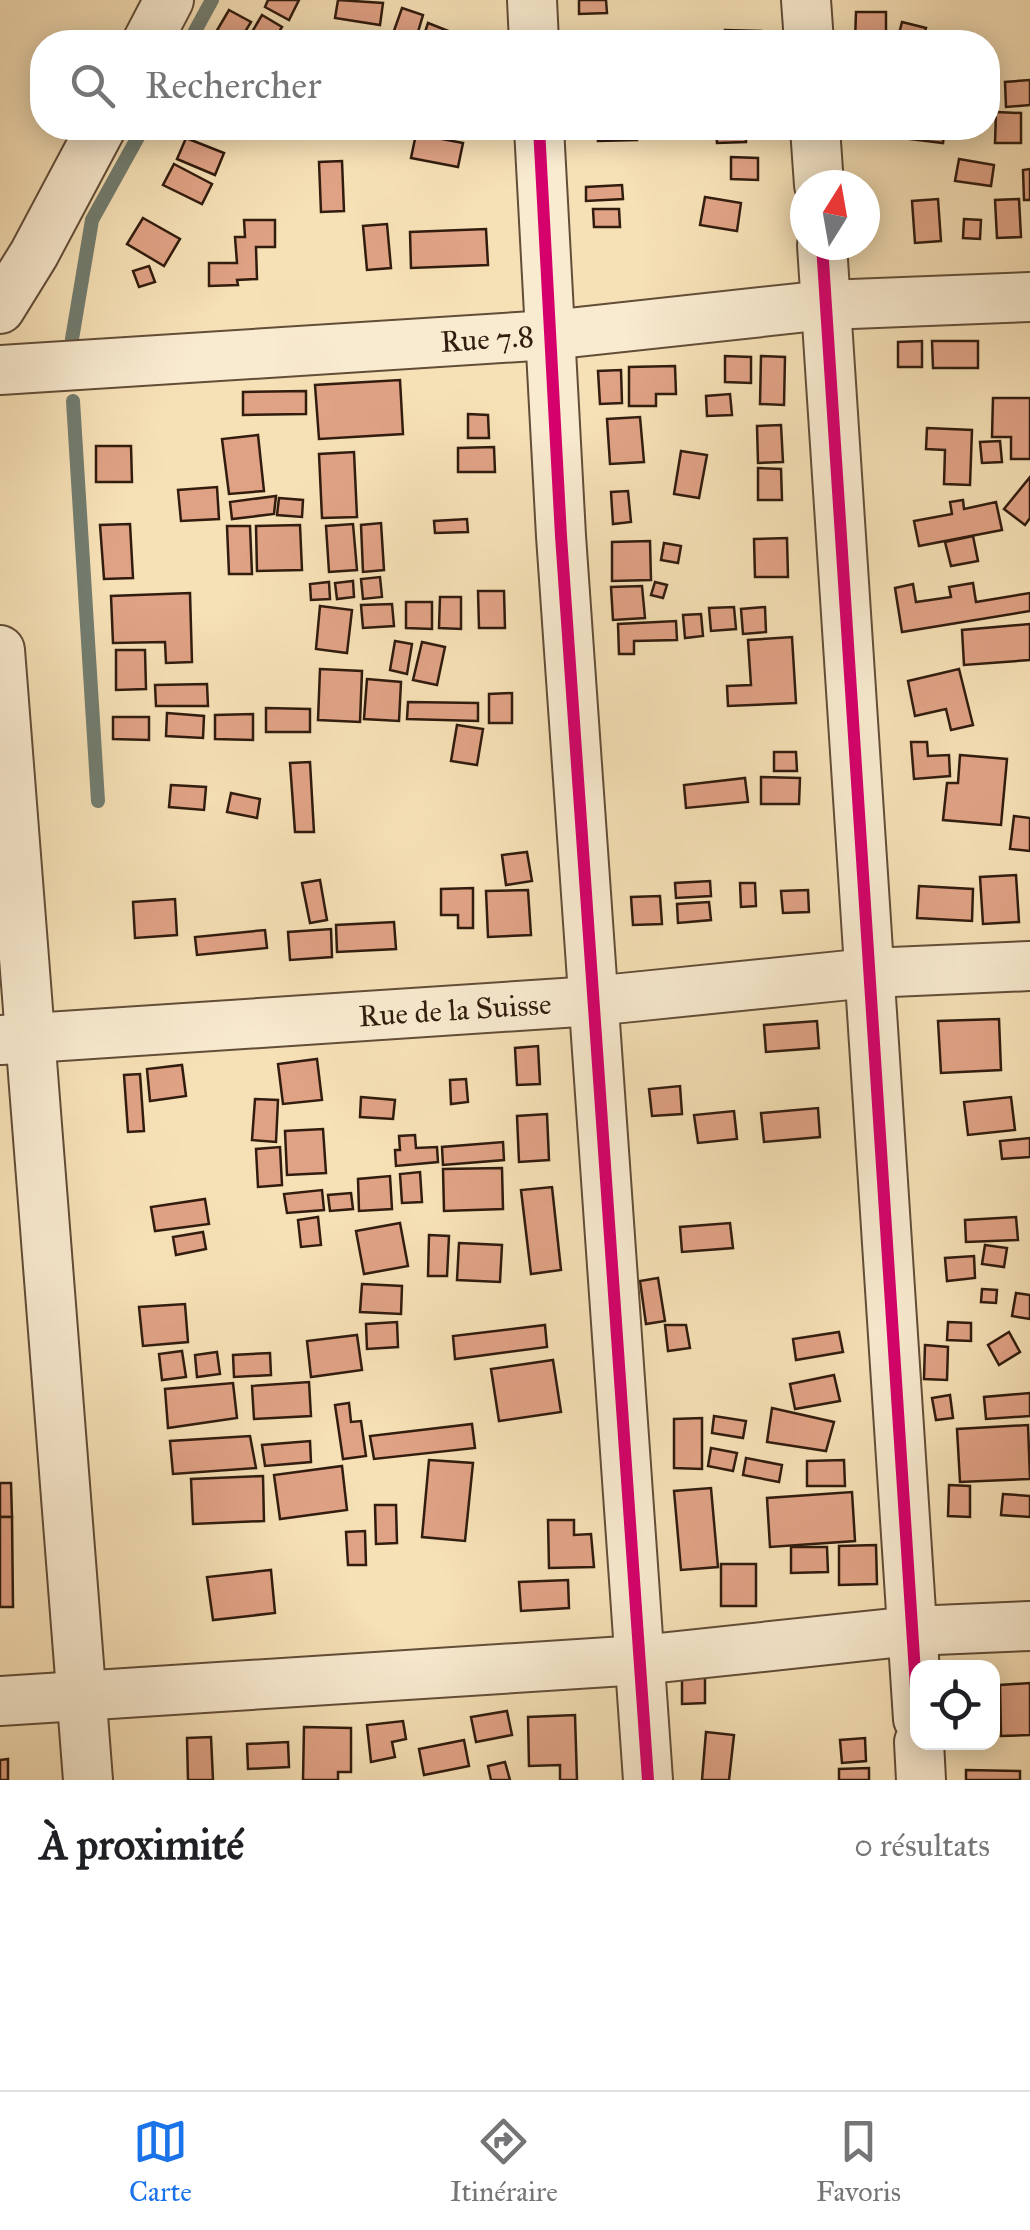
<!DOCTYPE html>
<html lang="fr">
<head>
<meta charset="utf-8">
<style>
	body { margin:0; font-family:"IM FELL Great Primer",serif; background:#f6f6f6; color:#202124 }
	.controls { position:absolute; right:30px; bottom:30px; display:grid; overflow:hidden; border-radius:20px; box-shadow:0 5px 25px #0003 }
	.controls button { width:90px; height:90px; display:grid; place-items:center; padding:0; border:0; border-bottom:2px solid #e0e0e0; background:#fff; color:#202124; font:50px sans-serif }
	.compass { position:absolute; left:790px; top:170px; width:90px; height:90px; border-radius:50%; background:#fff; box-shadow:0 5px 25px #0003; rotate:11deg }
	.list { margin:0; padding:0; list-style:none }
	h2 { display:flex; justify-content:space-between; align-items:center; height:130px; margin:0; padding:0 40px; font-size:42px }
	h2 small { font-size:32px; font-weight:400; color:#757577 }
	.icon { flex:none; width:55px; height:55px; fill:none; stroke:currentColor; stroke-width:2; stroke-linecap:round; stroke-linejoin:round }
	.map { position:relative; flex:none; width:1030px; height:1780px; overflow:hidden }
	.search { position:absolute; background:#fff; box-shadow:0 5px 25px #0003; left:30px; right:30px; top:30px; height:110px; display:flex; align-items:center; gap:25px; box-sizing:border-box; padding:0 35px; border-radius:40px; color:#757577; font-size:38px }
	.sheet { height:310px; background:#fff }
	nav { display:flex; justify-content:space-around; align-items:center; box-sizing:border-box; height:140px; border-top:2px solid #e0e0e0; background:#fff; font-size:28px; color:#757577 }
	nav a { display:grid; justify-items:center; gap:5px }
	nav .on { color:#1a73e8 }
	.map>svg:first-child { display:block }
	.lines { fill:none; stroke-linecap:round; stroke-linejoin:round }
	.stream { stroke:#727d70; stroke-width:14 }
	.building { fill:#e0a285; stroke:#311c0e; stroke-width:2.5 }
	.minor-casing { stroke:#624d38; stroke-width:52 }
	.minor { stroke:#f9ebd0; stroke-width:48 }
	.cycleway-casing { stroke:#f9ebd0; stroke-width:19 }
	.cycleway { stroke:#d6006c; stroke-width:12 }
	.labels { text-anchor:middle; stroke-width:10; stroke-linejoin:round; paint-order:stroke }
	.street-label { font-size:30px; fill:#311c0e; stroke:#f9ebd0 }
</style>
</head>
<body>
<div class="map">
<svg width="1030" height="1780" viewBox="0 0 1030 1780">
	<rect width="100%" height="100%" fill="#f6e0b6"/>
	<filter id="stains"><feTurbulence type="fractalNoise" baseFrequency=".002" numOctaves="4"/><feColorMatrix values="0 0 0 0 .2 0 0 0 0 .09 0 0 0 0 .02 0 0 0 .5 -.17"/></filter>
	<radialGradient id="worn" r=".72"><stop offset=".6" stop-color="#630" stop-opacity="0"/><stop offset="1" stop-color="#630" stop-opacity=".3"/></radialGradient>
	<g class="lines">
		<g class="stream">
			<polyline points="189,42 212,0"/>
			<polyline points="72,339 92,220 143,128"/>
			<polyline points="73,401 98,801"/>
		</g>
	</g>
	<g class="building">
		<polygon points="268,0 299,0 289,20 265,7"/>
		<polygon points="338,0 383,3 380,25 335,18"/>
		<polygon points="579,0 606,0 607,13 579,14"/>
		<polygon points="402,8 423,15 415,42 390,42"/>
		<polygon points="229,10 251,22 239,42 216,32"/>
		<polygon points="856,12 886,12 886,42 855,42"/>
		<polygon points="262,15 282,27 273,42 246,42"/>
		<polygon points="902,22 926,28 922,42 897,42"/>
		<polygon points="428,23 456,34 453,42 422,41"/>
		<polygon points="725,30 761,31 761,42 725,42"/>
		<polygon points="963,35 964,42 943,42 943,37"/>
		<polygon points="1030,80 1030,105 1006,107 1005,82"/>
		<polygon points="996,112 1021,113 1021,143 995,143"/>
		<polygon points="597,128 636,128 637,140 598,141"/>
		<polygon points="716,128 745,128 746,142 717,143"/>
		<polygon points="910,128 945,128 943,143 909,139"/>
		<polygon points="416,134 463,143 458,167 411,158"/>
		<polygon points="186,138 224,153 215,175 177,159"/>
		<polygon points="731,157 758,158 758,180 731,179"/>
		<polygon points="959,159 994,165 991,186 955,181"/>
		<polygon points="342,161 344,211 321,212 319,162"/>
		<polygon points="174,164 212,184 202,204 163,185"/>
		<polygon points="1030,169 1030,200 1024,200 1023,170"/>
		<polygon points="622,185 623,199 586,201 586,187"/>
		<polygon points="705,197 741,203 737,231 700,225"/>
		<polygon points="938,199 941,241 915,243 912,201"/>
		<polygon points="1019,199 1021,237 997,238 995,200"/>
		<polygon points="593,209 619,209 620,227 594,227"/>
		<polygon points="143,218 180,239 164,266 127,244"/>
		<polygon points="964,219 981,220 980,239 963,238"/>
		<polygon points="244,220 275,220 275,247 256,247 257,279 237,280 238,285 209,286 209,263 237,263 235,237 245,237"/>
		<polygon points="387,224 391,268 367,270 363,226"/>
		<polygon points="486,229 488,265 411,268 410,232"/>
		<polygon points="149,266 155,282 139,287 133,271"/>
		<polygon points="922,341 922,367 898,367 898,342"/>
		<polygon points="932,341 978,341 978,368 933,368"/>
		<polygon points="725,356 751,357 751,383 725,382"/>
		<polygon points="761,356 785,357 784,405 760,404"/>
		<polygon points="675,366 676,394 656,394 656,406 629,406 629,367"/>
		<polygon points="621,370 622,403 600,404 598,371"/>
		<polygon points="400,380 403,434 319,439 315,385"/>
		<polygon points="306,391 306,414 243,415 243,392"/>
		<polygon points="730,394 732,415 707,416 706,396"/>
		<polygon points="993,398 1030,398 1030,459 1011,459 1011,437 992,437"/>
		<polygon points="468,414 488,415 489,438 468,438"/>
		<polygon points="640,417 644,462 610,464 607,419"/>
		<polygon points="781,425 783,462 758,463 757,426"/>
		<polygon points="927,428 972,430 970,485 944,484 945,450 926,449"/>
		<polygon points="258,435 264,491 229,494 222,439"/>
		<polygon points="1000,441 1002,462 982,463 980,442"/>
		<polygon points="96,446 131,446 132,482 96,482"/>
		<polygon points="494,447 495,472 458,472 458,448"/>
		<polygon points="681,451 707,455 699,498 674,494"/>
		<polygon points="354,452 357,517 322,518 319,454"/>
		<polygon points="758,468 781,469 782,500 758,500"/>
		<polygon points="1030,477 1030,518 1025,525 1004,509"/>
		<polygon points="217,487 219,519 181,521 178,490"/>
		<polygon points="628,491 631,522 613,524 611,492"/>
		<polygon points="276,496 274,514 232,519 230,502"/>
		<polygon points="279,498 303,500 302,517 277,515"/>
		<polygon points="963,500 964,509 996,502 1002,530 919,546 914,521 952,514 950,502"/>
		<polygon points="467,519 468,532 435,533 434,521"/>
		<polygon points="381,523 384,570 363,572 361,525"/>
		<polygon points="130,524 133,578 104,579 100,525"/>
		<polygon points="353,524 357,570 329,572 326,526"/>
		<polygon points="300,525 302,570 257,571 256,526"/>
		<polygon points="227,526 250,526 252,574 229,574"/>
		<polygon points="973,536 978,561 951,566 945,542"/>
		<polygon points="787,538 788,577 755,577 754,539"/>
		<polygon points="650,541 651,580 612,581 612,542"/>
		<polygon points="664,543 681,546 678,563 661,560"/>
		<polygon points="380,577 382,597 363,599 361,579"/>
		<polygon points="353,581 354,597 337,599 335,583"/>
		<polygon points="329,582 330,599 311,600 310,584"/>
		<polygon points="655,582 667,585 663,598 651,595"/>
		<polygon points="973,583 976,602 1030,593 1030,611 902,632 895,588 913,584 916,602 951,597 949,587"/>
		<polygon points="642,586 645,618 613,620 611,587"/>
		<polygon points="478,591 504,591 505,628 479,628"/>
		<polygon points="190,593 192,662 166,663 165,642 113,643 111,596"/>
		<polygon points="440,597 461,597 461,629 439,628"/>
		<polygon points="406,602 432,602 432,629 406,628"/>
		<polygon points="392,604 394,626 363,628 361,605"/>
		<polygon points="320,606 352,610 347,653 316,649"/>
		<polygon points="734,607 736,629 711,631 709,608"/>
		<polygon points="765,607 766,632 743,634 741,609"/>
		<polygon points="701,614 703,636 685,638 683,615"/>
		<polygon points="676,621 677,640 634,641 634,654 619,654 618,624"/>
		<polygon points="1030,624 1030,660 964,665 962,630"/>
		<polygon points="792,637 796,703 728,706 727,686 751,685 748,640"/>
		<polygon points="395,641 412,644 407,674 390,670"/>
		<polygon points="422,642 445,647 437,685 413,680"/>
		<polygon points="116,650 145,650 146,689 116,690"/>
		<polygon points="320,669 362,671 360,722 318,720"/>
		<polygon points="959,669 973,725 951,730 946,709 915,716 908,681"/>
		<polygon points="367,679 401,682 399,721 364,719"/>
		<polygon points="207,684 208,706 156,706 155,685"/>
		<polygon points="512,693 512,723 489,723 489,694"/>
		<polygon points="408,702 478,703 478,721 407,719"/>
		<polygon points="266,708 310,709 310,732 266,732"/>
		<polygon points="167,713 204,716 203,738 166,736"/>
		<polygon points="253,714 253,740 215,739 215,715"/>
		<polygon points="113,717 149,717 149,740 113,739"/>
		<polygon points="457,725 483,729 477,765 451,761"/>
		<polygon points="911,742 927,742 928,756 949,755 950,776 914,779"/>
		<polygon points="774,752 796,752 797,771 774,771"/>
		<polygon points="960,755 1007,759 1001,825 943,820 947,783 958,783"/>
		<polygon points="310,762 314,832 295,832 290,763"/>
		<polygon points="761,777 800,778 799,804 761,804"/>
		<polygon points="745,778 748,802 686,808 684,785"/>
		<polygon points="171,785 206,787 204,810 169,807"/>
		<polygon points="231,793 260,799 257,818 227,812"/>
		<polygon points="1014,816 1030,818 1030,851 1010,849"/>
		<polygon points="527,852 532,881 506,885 502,855"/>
		<polygon points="1016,875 1019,922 983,924 980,877"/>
		<polygon points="320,880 327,920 310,923 302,883"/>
		<polygon points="710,881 711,896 676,898 675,883"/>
		<polygon points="740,883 755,883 756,906 741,907"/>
		<polygon points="919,886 973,889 972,921 917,918"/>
		<polygon points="473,888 473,928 458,928 458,915 441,915 441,889"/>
		<polygon points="528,890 531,935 488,937 486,891"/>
		<polygon points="808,890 809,912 783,913 781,891"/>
		<polygon points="660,896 662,924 633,925 631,897"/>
		<polygon points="175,899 177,935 135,938 133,902"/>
		<polygon points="709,902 711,920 678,923 677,904"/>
		<polygon points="394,922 396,949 337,952 336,925"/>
		<polygon points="331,929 332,957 290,960 288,932"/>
		<polygon points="265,930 267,948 197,955 195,937"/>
		<polygon points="999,1019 1001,1070 941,1073 938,1021"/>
		<polygon points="817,1021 819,1048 766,1052 764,1025"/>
		<polygon points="538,1046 540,1084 517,1085 515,1048"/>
		<polygon points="317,1059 322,1100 283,1104 278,1064"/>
		<polygon points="182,1065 186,1096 150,1101 147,1069"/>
		<polygon points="140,1074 144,1131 128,1132 124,1075"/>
		<polygon points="466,1079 468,1102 451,1104 450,1080"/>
		<polygon points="680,1086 682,1114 652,1116 649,1089"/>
		<polygon points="361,1097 395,1100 393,1119 360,1117"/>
		<polygon points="1011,1097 1015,1130 968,1135 964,1102"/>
		<polygon points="255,1099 278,1100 276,1142 252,1140"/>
		<polygon points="818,1108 820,1137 764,1142 761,1113"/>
		<polygon points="734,1111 737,1139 698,1143 694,1115"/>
		<polygon points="547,1114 549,1160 519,1162 517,1116"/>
		<polygon points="323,1129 326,1173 287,1175 285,1131"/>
		<polygon points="415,1135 416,1148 437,1147 438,1162 396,1166 395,1150 400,1150 399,1136"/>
		<polygon points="1030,1138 1030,1157 1002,1159 1000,1141"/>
		<polygon points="503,1142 504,1160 443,1165 442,1147"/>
		<polygon points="280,1147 282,1185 258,1187 256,1149"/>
		<polygon points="502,1168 503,1209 444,1211 443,1169"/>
		<polygon points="420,1172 422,1202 402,1203 400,1174"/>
		<polygon points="390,1176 392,1209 359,1211 358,1179"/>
		<polygon points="552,1187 561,1270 531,1274 521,1190"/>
		<polygon points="322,1190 324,1210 287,1213 284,1194"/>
		<polygon points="351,1193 353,1209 330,1211 328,1195"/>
		<polygon points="205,1199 209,1224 155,1231 151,1207"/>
		<polygon points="318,1217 321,1245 301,1247 298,1220"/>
		<polygon points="1016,1217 1018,1240 966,1242 965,1220"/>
		<polygon points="400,1223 408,1266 364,1274 356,1231"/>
		<polygon points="730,1223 733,1248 682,1252 680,1227"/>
		<polygon points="203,1232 206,1249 176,1255 173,1237"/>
		<polygon points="429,1235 449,1236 447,1276 428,1276"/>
		<polygon points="459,1243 502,1245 500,1282 457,1280"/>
		<polygon points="985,1245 1007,1248 1004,1267 982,1264"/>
		<polygon points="974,1256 975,1278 947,1281 945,1258"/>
		<polygon points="658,1278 665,1321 646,1324 640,1281"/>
		<polygon points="362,1284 402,1286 401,1314 360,1312"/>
		<polygon points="982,1289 997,1290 996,1303 981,1302"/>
		<polygon points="1016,1293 1030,1295 1030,1319 1012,1316"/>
		<polygon points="185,1304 188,1342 143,1346 139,1307"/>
		<polygon points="397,1322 398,1347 367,1349 366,1324"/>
		<polygon points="948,1322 971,1323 971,1341 947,1340"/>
		<polygon points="545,1325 547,1347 455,1359 453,1336"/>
		<polygon points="665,1325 686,1325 690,1348 668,1351"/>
		<polygon points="839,1332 843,1352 796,1360 793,1339"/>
		<polygon points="1009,1332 1020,1352 999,1365 988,1345"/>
		<polygon points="357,1335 362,1370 311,1377 307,1341"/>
		<polygon points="925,1345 948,1347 947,1380 924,1379"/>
		<polygon points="182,1351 186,1377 162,1380 159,1354"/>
		<polygon points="217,1352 220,1374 197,1377 195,1355"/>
		<polygon points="270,1353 271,1375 234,1377 233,1355"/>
		<polygon points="553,1360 561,1412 499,1421 491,1369"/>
		<polygon points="834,1375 840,1401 795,1409 790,1384"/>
		<polygon points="309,1382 311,1416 254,1419 252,1386"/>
		<polygon points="233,1383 237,1418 168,1428 165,1389"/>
		<polygon points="1030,1393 1030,1416 986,1419 984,1397"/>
		<polygon points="950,1395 953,1418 936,1420 932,1398"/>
		<polygon points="349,1403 351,1422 361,1421 366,1456 343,1459 335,1405"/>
		<polygon points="772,1408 834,1422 826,1451 767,1442"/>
		<polygon points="714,1416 746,1421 743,1438 712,1433"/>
		<polygon points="702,1418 702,1469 674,1468 674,1419"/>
		<polygon points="472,1424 475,1448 374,1459 370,1436"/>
		<polygon points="1028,1425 1030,1479 960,1482 957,1429"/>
		<polygon points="250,1436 256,1468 173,1474 170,1441"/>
		<polygon points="310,1441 311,1462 265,1466 262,1445"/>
		<polygon points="711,1448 737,1453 733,1471 708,1466"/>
		<polygon points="746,1458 782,1465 779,1482 743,1475"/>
		<polygon points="429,1460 473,1463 465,1541 422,1537"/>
		<polygon points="844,1460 845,1486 807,1486 807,1461"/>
		<polygon points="342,1466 347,1510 280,1519 274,1475"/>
		<polygon points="263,1476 264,1521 193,1524 191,1479"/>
		<polygon points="0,1483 11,1483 12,1517 0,1517"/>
		<polygon points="949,1485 970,1486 970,1517 948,1516"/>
		<polygon points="711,1488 718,1567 681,1570 674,1491"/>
		<polygon points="852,1492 855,1541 770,1547 767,1498"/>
		<polygon points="1003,1494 1030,1496 1030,1517 1001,1515"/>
		<polygon points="375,1505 396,1505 397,1543 376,1544"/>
		<polygon points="0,1517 12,1517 13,1607 0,1607"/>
		<polygon points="548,1520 574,1520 574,1535 591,1534 594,1567 549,1568"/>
		<polygon points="365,1531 366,1565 348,1565 346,1532"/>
		<polygon points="876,1545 877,1584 839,1585 839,1546"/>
		<polygon points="791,1547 827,1547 828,1572 791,1573"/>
		<rect x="721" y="1564" width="35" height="42"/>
		<polygon points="271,1570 275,1613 213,1620 207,1577"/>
		<polygon points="568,1580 569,1608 521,1611 519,1582"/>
		<polygon points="682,1672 705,1673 705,1703 682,1704"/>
		<polygon points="1030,1683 1030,1735 1001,1736 1000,1685"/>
		<polygon points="507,1711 512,1735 476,1742 471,1717"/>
		<polygon points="575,1715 577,1780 560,1780 560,1765 529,1766 528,1717"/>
		<polygon points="403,1721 406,1739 392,1742 395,1757 371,1762 367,1725"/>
		<polygon points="304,1727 351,1728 351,1772 338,1772 338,1780 303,1780"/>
		<polygon points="706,1732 734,1735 729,1780 702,1780"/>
		<polygon points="211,1737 213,1780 188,1780 187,1738"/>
		<polygon points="865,1738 866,1761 842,1763 840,1740"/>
		<polygon points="464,1740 469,1766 424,1775 419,1749"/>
		<polygon points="288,1742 289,1767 248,1769 247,1744"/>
		<polygon points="8,1759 8,1780 0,1780 0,1760"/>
		<polygon points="505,1762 510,1780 491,1780 488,1766"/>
		<polygon points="869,1768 869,1780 839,1780 839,1769"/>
		<polygon points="966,1770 1020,1771 1020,1780 966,1780"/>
	</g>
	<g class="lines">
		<defs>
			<g id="minor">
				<polyline points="532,0 534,42"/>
				<polyline points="806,0 809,42"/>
				<polyline points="147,42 169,0"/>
				<polyline points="539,128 561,536 648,1780"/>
				<polyline points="815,128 819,185"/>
				<polyline points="822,245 918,1719"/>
				<polyline points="0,309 34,254 101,128"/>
				<path id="s1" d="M0,370L550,335L826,305L1030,297"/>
				<polyline points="0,650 88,1780"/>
				<path id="s2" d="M1,1040L593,1001L869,973L1030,966"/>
				<polyline points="0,1701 640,1660 912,1631 1030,1626"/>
				<polyline points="919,1742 921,1780"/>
			</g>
		</defs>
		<use href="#minor" class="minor-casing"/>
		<use href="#minor" class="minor"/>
		<defs>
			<g id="cycleway">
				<polyline points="539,128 561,536 648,1780"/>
				<polyline points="822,245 918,1719"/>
			</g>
		</defs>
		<use href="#cycleway" class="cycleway-casing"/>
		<use href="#cycleway" class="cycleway"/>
	</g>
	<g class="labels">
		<g class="street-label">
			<text dy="10" stroke="none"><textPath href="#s1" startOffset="488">Rue 7.8</textPath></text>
			<text dy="10" stroke="none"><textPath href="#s2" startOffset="455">Rue de la Suisse</textPath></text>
		</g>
	</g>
	<rect width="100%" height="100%" filter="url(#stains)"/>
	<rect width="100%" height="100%" fill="url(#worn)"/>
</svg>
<div class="controls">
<button><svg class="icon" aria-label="locate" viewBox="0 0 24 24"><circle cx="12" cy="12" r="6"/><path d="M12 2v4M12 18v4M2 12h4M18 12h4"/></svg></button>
</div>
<svg class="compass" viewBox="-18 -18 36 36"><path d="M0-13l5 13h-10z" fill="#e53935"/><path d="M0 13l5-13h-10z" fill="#757577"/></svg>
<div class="search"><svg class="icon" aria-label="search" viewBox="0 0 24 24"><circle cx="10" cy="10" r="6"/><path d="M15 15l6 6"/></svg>Rechercher</div>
</div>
<section class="sheet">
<h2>À proximité<small>0 résultats</small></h2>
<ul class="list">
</ul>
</section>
<nav>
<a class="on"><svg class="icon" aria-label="map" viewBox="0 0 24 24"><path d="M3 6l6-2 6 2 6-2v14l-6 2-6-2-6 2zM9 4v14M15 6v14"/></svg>Carte</a>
<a><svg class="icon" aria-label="directions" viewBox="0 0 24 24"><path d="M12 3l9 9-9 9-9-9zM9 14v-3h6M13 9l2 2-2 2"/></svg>Itinéraire</a>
<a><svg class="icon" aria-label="saved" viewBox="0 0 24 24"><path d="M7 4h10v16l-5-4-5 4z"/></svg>Favoris</a>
</nav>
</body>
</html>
